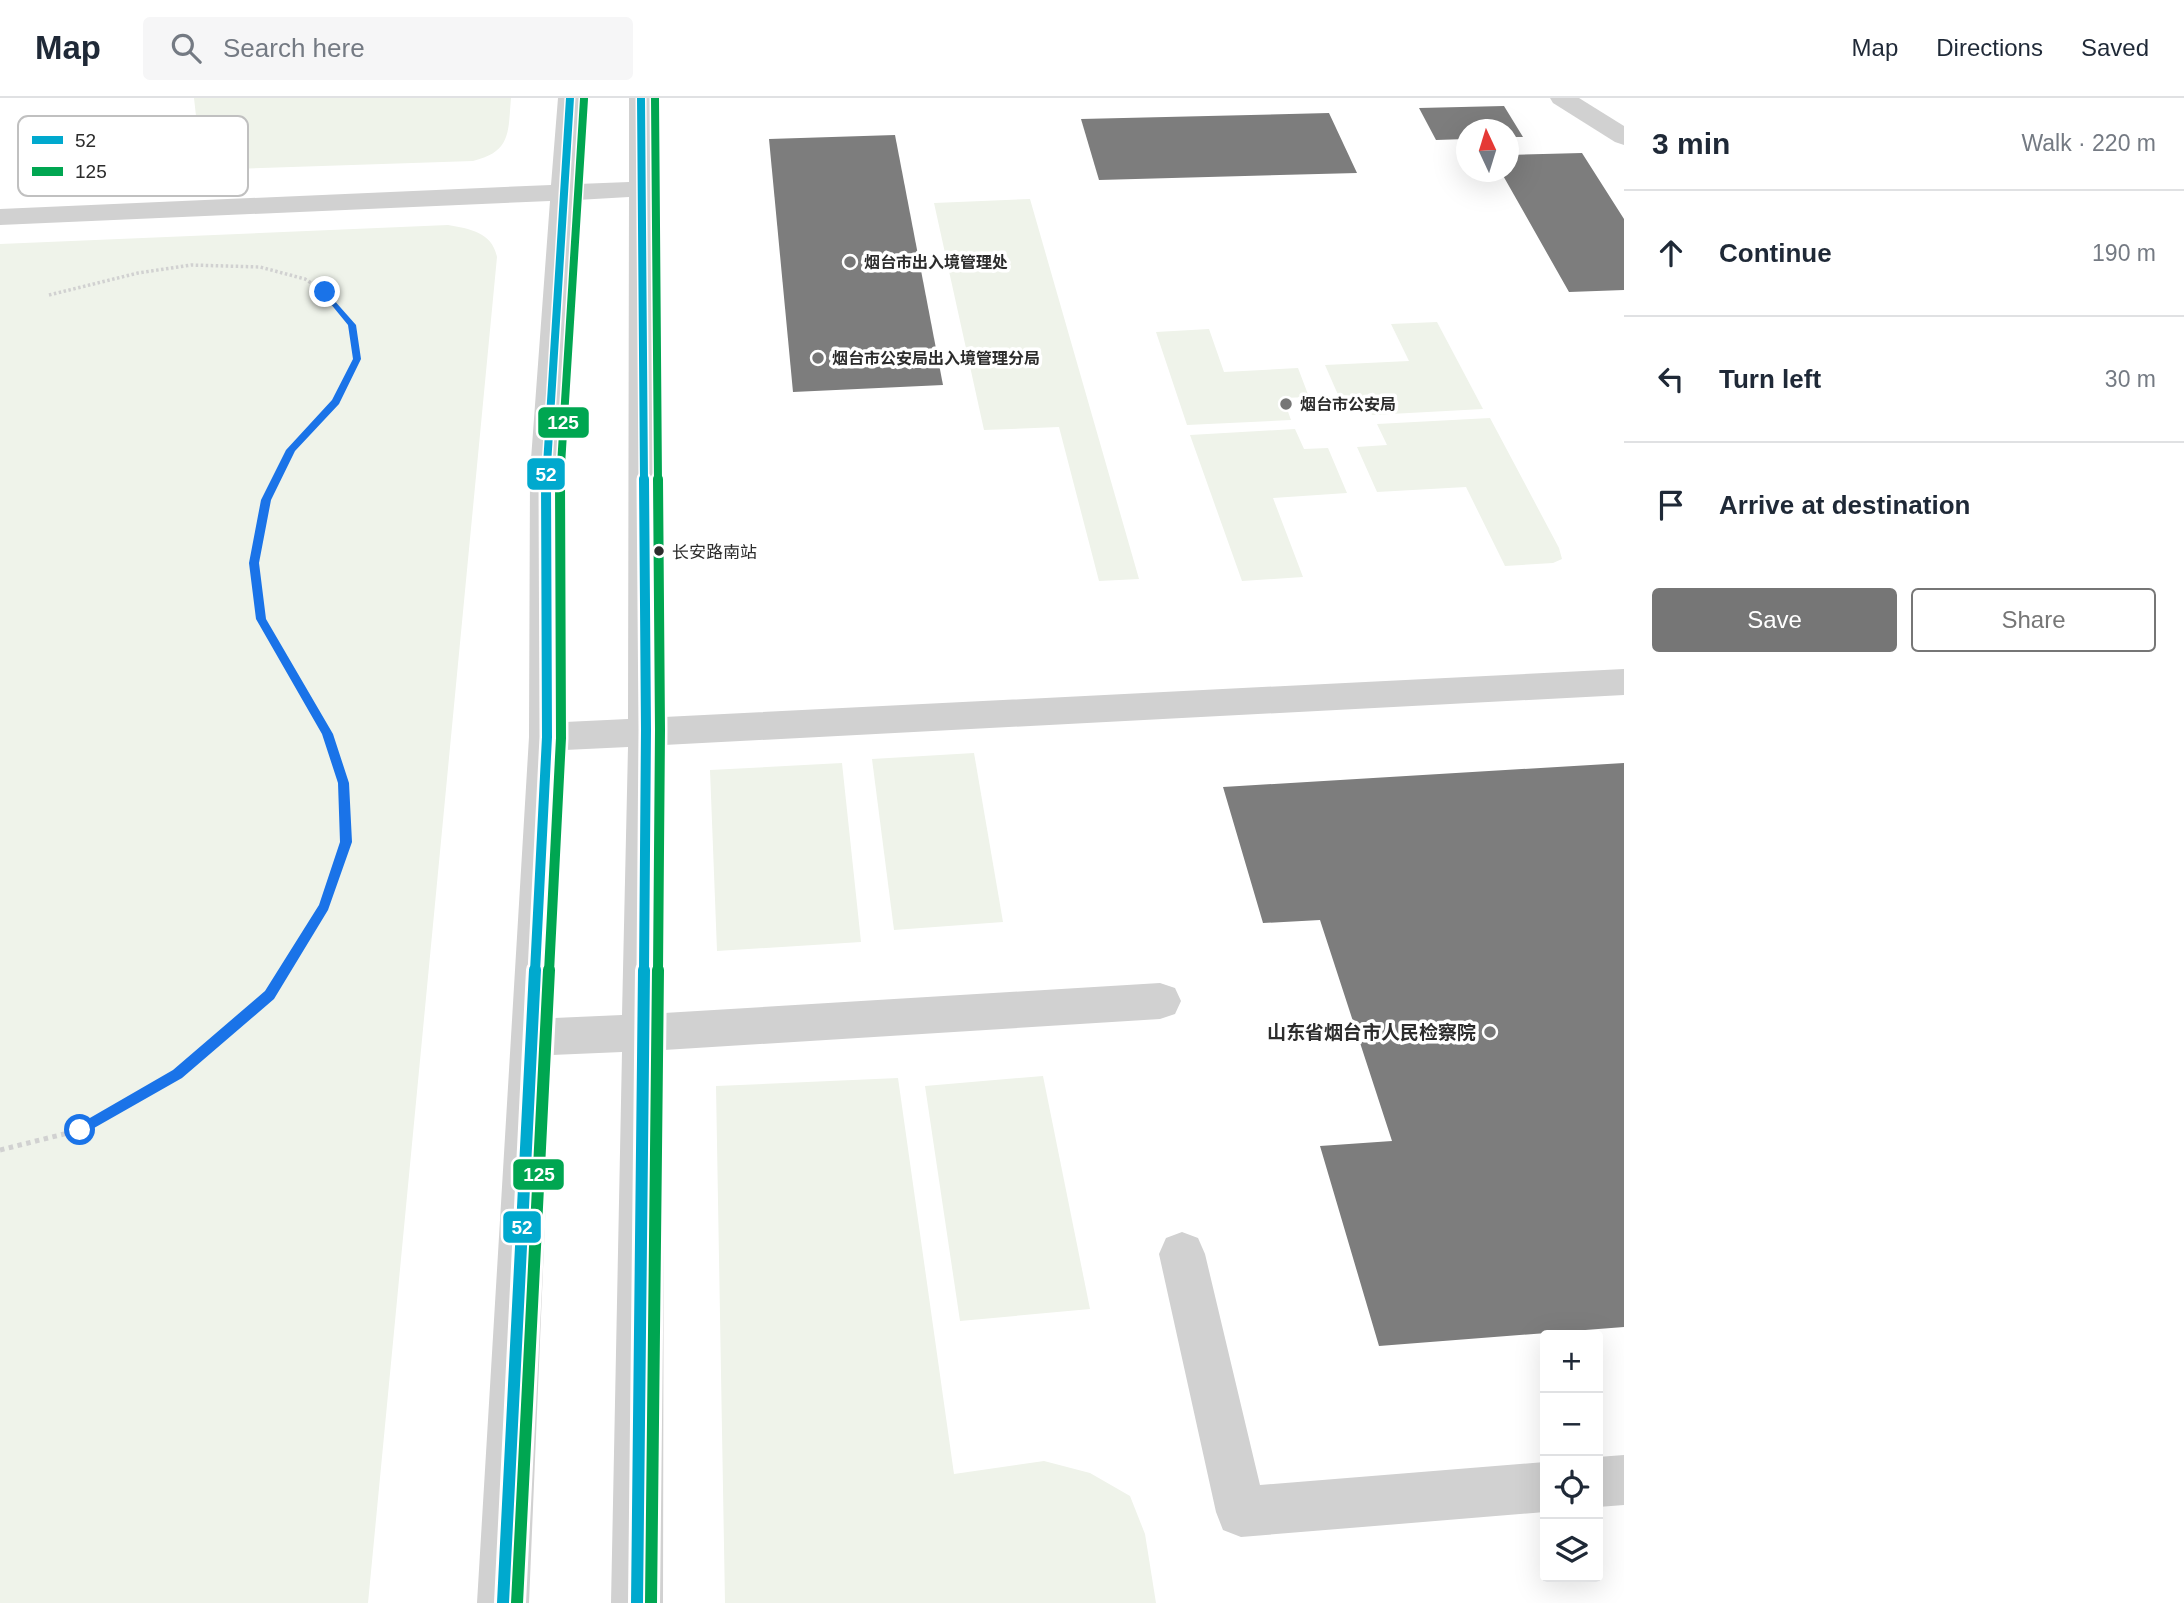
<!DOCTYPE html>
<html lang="en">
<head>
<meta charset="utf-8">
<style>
	body { margin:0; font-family:Helvetica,"Noto Sans SC",sans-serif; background:#f6f6f7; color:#1f2937 }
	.controls { position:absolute; right:21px; bottom:21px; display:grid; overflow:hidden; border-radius:7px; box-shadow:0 7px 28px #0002 }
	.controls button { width:63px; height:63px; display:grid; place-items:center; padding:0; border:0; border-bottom:2px solid #e0e1e3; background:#fff; color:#1f2937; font:35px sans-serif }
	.compass { position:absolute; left:1456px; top:21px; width:63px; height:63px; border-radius:50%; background:#fff; box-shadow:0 7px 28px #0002; rotate:356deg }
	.stop { position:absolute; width:21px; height:21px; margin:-16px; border:5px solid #1a73e8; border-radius:50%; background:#fff }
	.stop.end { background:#1a73e8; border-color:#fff; box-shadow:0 2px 7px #0008 }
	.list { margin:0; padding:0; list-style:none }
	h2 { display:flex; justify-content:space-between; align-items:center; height:91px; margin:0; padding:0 28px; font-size:30px }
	h2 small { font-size:23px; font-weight:400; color:#747a83 }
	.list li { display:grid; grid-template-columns:46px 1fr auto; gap:21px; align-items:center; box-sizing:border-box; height:126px; padding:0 28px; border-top:2px solid #e0e1e3 }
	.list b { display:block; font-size:26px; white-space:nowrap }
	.list em { font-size:23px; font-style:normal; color:#747a83 }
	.actions { display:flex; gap:14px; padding:21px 28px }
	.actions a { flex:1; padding:16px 0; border:2px solid #767676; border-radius:7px; text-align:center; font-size:24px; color:#767676 }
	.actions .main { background:#767676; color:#fff }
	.icon { flex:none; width:38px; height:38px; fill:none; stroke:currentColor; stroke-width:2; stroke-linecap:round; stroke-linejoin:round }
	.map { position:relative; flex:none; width:1624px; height:1505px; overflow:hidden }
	header { display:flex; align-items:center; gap:42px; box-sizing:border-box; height:98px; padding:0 35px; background:#fff; border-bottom:2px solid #e0e1e3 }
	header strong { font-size:33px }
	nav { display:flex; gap:38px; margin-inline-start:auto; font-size:24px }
	.search { width:490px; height:63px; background:#f6f6f7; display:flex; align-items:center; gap:18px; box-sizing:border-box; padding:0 24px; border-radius:7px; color:#747a83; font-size:26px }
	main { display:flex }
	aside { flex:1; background:#fff }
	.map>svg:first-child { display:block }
	.green { fill:#eff3ea }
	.building { fill:#7d7d7d }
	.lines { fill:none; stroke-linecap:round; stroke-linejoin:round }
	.path-far2 { stroke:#d1d1d1; stroke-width:3.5; stroke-dasharray:2.5 2.5; stroke-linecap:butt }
	.path-far1 { stroke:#d1d1d1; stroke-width:4.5; stroke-dasharray:3.5 3.5; stroke-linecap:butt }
	.path { stroke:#d1d1d1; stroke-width:5; stroke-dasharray:4.5 4.5; stroke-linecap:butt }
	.minor { fill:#d1d1d1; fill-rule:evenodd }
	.bus-1-far2-casing { stroke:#fff; stroke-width:11 }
	.bus-1-far1-casing { stroke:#fff; stroke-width:15 }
	.bus-1-casing { stroke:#fff; stroke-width:18 }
	.bus-2-far2-casing { stroke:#fff; stroke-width:11 }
	.bus-2-far1-casing { stroke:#fff; stroke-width:15 }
	.bus-2-casing { stroke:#fff; stroke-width:18 }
	.bus-1-far2 { stroke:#00a9ce; stroke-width:8 }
	.bus-1-far1 { stroke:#00a9ce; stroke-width:10 }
	.bus-1 { stroke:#00a9ce; stroke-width:12 }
	.bus-2-far2 { stroke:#00a651; stroke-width:8 }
	.bus-2-far1 { stroke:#00a651; stroke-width:10 }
	.bus-2 { stroke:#00a651; stroke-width:12 }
	.route { fill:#1a73e8 }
	.poi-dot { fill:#767676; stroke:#fff; stroke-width:2.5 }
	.bus-dot { fill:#2c2c2c; stroke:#fff; stroke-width:2.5 }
	.labels { text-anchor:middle; stroke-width:7; stroke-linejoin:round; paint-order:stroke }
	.far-poi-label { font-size:16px; font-weight:bold; fill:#2c2c2c; stroke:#fff; text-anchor:start }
	.bus-label { font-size:17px; fill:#2c2c2c; stroke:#fff; text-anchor:start }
	.poi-label { font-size:19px; font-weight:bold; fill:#2c2c2c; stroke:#fff; text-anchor:end }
	.key { fill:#fff; stroke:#c0c0c0; stroke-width:2 }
	.key-label { font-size:19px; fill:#2c2c2c }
	.line-badge { stroke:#fff; stroke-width:2.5 }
	.badge-label { font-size:19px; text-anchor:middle; font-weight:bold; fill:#fff }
</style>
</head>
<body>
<header>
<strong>Map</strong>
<div class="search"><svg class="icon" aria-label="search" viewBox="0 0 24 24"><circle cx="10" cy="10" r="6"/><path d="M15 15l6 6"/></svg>Search here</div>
<nav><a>Map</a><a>Directions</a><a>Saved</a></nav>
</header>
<main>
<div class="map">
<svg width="1624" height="1505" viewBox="0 0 1624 1505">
	<rect width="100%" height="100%" fill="#fff"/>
	<g class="green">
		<path d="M194,0H511C508,33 512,54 473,63L202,72Z"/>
		<polygon points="1030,101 1139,481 1099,483 1059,329 984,332 934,105"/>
		<path d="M448,127C470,131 492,134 497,159L368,1505H0V146Z"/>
		<polygon points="1437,224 1483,311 1372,317 1363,298 1339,299 1325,267 1409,263 1391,226"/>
		<polygon points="1209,231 1224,274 1298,270 1309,299 1283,300 1291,322 1187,327 1156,234"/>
		<polygon points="1490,320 1559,450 1562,461 1553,465 1505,468 1466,389 1377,394 1357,349 1387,347 1377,326"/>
		<polygon points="1295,331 1304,351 1328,350 1347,395 1273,400 1303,479 1242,483 1190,337"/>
		<polygon points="974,655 1003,824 894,832 872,661"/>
		<polygon points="842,665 861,844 717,853 710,672"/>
		<polygon points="1043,978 1090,1211 960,1223 925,988"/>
		<polygon points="898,980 954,1376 1044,1363 1090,1375 1130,1398 1145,1436 1156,1505 725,1505 716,988"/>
	</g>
	<g class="building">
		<polygon points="1504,8 1523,39 1508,39 1508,32 1466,32 1466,41 1436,42 1419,10"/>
		<polygon points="1329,15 1357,75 1099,82 1081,21"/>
		<polygon points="895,37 943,287 793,294 769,41"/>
		<polygon points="1582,55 1624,121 1624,192 1569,194 1501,74 1508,74 1508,57"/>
		<polygon points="1624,665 1624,1229 1379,1248 1320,1048 1392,1043 1320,822 1263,825 1223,689"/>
	</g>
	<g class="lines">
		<polyline class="path-far2" points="49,197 138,175 191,167 260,169 305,181 325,194 352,227 357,261 336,304 291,352 276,383"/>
		<polyline class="path-far1" points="277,381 266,402 254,465 261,521 328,636 343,685 346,744 324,808 284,874"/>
		<polyline class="path" points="0,1052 80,1032 178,976 270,897 285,872"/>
		<g class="minor">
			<path d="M558,0H582L578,86L629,84V0H653L664,619L1624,571V597L664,647V915L1160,885L1175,890L1181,903L1175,916L1160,921L664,952L663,1505H611L622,954L552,957L529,1505H477L529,639L530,375L550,103L0,127V111L551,87ZM629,99L628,621L565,624L562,375L577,102ZM628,649L622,917L554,920L565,652Z"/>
			<polygon points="1550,0 1579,0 1624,28 1624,47 1615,44 1553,5"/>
			<polygon points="1182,1134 1198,1140 1205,1156 1260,1387 1545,1364 1545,1414 1241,1439 1223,1432 1216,1414 1159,1156 1166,1140"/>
			<polygon points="1624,1357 1624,1407 1598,1409 1598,1359"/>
		</g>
		<defs>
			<g id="bus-1-far2">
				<polyline points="641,0 644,383"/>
				<polyline points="546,383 570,0"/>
			</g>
			<g id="bus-1-far1">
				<polyline points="535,874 547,639 546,381"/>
				<polyline points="644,874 646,632 644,381"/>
			</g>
			<g id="bus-1">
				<polyline points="503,1505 535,872"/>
				<polyline points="637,1505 644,872"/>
			</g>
			<g id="bus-2-far2">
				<polyline points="655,0 658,383"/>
				<polyline points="560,383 584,1"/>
			</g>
			<g id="bus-2-far1">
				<polyline points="549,874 561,640 560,381"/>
				<polyline points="658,874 660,632 658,381"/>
			</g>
			<g id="bus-2">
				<polyline points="517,1505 549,872"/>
				<polyline points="651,1505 658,872"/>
			</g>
		</defs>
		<use href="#bus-1-far2" class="bus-1-far2-casing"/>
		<use href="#bus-1-far1" class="bus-1-far1-casing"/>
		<use href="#bus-1" class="bus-1-casing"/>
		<use href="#bus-2-far2" class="bus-2-far2-casing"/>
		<use href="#bus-2-far1" class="bus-2-far1-casing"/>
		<use href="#bus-2" class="bus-2-casing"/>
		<use href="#bus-1-far2" class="bus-1-far2"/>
		<use href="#bus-1-far1" class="bus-1-far1"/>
		<use href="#bus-1" class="bus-1"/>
		<use href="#bus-2-far2" class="bus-2-far2"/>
		<use href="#bus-2-far1" class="bus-2-far1"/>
		<use href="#bus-2" class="bus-2"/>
	</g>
	<polygon class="route" points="325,192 356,227 361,261 339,306 295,353 271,402 259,465 266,521 333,636 349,685 352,744 328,812 274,901 182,980 80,1038 74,1032 76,1028 173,972 265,893 319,807 340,744 338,685 322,636 256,521 249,465 261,402 286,352 332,302 353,261 348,227 321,194"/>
	<g class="poi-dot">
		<circle cx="850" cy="164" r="7"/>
		<circle cx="818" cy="260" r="7"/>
		<circle cx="1286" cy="306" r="7"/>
		<circle cx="1490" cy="934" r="7"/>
	</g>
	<circle class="bus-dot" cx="659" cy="453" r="6"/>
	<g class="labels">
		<g class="far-poi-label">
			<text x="864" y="170">烟台市出入境管理处</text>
			<text x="832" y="266">烟台市公安局出入境管理分局</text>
			<text x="1300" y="312">烟台市公安局</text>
		</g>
		<g class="bus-label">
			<text x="672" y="460">长安路南站</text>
		</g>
		<g class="poi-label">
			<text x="1476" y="941">山东省烟台市人民检察院</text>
		</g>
	</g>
	<rect x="18" y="18" width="230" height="80" rx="10" class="key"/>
	<rect x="32" y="38" width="31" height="8" fill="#00a9ce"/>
	<rect x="32" y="69" width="31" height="9" fill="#00a651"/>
	<g class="key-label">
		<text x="75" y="49">52</text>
		<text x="75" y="80">125</text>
	</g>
	<g class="line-badge">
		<rect x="537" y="308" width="53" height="33" rx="7" fill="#00a651"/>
		<rect x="526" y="359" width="40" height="34" rx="7" fill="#00a9ce"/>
		<rect x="512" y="1060" width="53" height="33" rx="7" fill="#00a651"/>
		<rect x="502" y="1112" width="40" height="34" rx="7" fill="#00a9ce"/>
	</g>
	<g class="badge-label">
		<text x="563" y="331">125</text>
		<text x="546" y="383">52</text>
		<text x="539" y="1083">125</text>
		<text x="522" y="1136">52</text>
	</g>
</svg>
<div class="controls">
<button>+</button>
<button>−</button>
<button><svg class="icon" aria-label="locate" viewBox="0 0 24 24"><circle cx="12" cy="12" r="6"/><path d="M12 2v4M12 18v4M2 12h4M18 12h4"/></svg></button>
<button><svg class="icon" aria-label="layers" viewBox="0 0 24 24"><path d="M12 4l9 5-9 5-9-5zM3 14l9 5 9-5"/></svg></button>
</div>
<svg class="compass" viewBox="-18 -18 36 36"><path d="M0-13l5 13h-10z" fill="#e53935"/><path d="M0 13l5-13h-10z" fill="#747a83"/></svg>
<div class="stop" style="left:80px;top:1032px"></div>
<div class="stop end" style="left:325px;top:194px"></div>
</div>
<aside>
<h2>3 min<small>Walk · 220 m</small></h2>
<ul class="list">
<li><svg class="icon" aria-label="ahead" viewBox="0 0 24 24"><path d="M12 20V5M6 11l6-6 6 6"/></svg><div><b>Continue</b></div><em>190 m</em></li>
<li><svg class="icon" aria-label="left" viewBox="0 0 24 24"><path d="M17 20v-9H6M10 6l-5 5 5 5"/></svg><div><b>Turn left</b></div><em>30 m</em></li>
<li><svg class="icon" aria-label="arrive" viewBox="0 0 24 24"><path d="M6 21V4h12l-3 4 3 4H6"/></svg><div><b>Arrive at destination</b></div></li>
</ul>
<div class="actions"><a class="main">Save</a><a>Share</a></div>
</aside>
</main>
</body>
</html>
